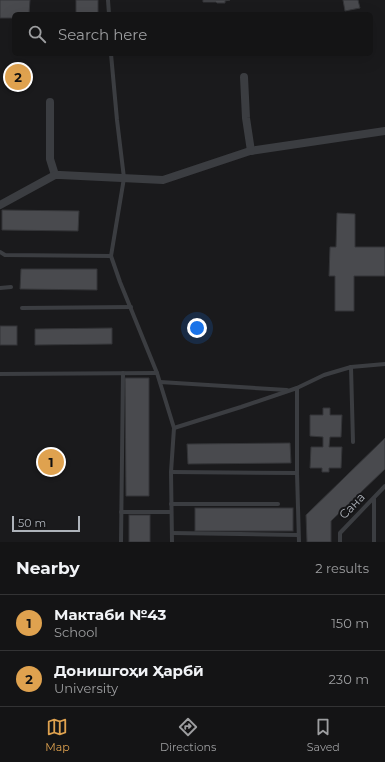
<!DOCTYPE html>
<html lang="en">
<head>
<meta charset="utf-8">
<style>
	body { margin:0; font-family:Montserrat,sans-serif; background:#1d1d1e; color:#f1f3f6 }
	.scale { position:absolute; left:12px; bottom:10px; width:68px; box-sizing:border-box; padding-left:4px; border:2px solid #aeb3ba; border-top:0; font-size:11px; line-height:14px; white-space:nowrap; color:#aeb3ba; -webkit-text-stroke:3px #151517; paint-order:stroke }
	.you { position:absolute; left:197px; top:328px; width:14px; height:14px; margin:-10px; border:3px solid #fff; border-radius:50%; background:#1a73e8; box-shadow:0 0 0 6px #1a73e833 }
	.badge { display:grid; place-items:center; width:26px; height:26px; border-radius:50%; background:#dfa24f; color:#111; font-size:13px; font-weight:700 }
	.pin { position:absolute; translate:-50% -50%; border:2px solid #fff; box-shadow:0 1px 4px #0006 }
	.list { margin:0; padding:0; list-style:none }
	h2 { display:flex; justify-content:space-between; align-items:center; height:52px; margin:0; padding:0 16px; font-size:17px }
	h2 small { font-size:13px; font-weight:400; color:#9d9ea0 }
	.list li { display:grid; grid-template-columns:26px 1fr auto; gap:12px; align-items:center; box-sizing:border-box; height:56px; padding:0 16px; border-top:1px solid #333334 }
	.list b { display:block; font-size:15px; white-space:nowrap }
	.list p { margin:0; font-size:13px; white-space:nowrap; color:#9d9ea0 }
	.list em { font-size:13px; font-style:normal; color:#9d9ea0 }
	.icon { flex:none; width:22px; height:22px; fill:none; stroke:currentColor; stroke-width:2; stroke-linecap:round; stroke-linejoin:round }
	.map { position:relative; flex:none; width:385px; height:542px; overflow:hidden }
	.search { position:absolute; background:#141415; box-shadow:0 4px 16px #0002; left:12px; right:12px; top:12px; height:44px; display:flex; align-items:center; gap:10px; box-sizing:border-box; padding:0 14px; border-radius:6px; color:#9d9ea0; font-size:15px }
	.sheet { height:164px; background:#141415 }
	nav { display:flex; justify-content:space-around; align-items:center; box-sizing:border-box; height:56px; border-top:1px solid #333334; background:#141415; font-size:11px; color:#9d9ea0 }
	nav a { display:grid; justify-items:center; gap:2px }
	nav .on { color:#dfa24f }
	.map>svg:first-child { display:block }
	.building { fill:#494a4e; stroke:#343538 }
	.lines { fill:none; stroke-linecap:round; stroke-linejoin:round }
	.service { stroke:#3b3d41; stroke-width:4 }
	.minor { stroke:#3b3d41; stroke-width:8 }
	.labels { text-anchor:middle; stroke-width:4; stroke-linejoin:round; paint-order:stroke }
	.street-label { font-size:12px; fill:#aeb3ba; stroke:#151517 }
</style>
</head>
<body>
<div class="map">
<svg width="385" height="542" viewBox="0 0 385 542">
	<rect width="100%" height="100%" fill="#1a1a1c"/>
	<g class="building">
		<polygon points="0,0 30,0 29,14 14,14 14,18 0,18"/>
		<rect x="76" y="0" width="22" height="14"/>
		<polygon points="203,0 230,0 225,1 225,3 217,3 216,2 203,2"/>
		<polygon points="343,0 358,0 360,8 345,11"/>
		<polygon points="2,210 79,211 78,231 2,230"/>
		<polygon points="337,213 355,214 355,247 385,247 385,276 354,276 354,311 335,311 335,276 329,276 330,247 336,247"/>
		<polygon points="21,269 97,269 97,290 20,289"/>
		<rect x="0" y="326" width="17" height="19"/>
		<polygon points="112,328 112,344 35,345 35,329"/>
		<polygon points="125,378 149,378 149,496 126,496"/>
		<polygon points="323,408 330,408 330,415 342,415 341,437 330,437 329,447 342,447 341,468 329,468 329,472 322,472 322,468 310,468 311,447 323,447 323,437 310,436 310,415 323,415"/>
		<polygon points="385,438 385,469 331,521 331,542 307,542 306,515"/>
		<polygon points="290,443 291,463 188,464 187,444"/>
		<rect x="195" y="508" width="98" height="23"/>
		<rect x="129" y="515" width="21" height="27"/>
	</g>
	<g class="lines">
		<g class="service">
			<polyline points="108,0 109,14"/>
			<polyline points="111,54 117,120 124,178 111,256 120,282 157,373 174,428 171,472 172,542"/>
			<polyline points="0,252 5,255 111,256"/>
			<polyline points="0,288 11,287"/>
			<polyline points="22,308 131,307"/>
			<polyline points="351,367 385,364"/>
			<polyline points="0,374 157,373"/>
			<polyline points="160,382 287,390"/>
			<polyline points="297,388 324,375 351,367 353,442"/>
			<polyline points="174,428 241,407 297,388 297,473 299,542"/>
			<polyline points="171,472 297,473"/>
			<polyline points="171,504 278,504"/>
			<polyline points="121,512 171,512"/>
			<polyline points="172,533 298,535"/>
			<polyline points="121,542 123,373"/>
			<polyline points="340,542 340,533 385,486"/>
			<polyline points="374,542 374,499"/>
		</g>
		<g class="minor">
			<polyline points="244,77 246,118 251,151"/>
			<polyline points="50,102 50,159 55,175"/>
			<polyline points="0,205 55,175 60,175 163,180 250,151 385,131"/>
		</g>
	</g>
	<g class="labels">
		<g class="street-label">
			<text transform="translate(352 506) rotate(-46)" y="4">Сана</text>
		</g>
	</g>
</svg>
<div class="scale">50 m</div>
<div class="you"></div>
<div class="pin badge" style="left:51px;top:462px">1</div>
<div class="pin badge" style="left:18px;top:77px">2</div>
<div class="search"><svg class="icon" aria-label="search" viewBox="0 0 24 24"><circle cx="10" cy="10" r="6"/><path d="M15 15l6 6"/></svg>Search here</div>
</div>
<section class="sheet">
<h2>Nearby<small>2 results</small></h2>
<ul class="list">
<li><span class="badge">1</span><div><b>Мактаби №43</b><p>School</p></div><em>150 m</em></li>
<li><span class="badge">2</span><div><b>Донишгоҳи Ҳарбӣ</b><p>University</p></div><em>230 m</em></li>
</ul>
</section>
<nav>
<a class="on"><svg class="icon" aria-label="map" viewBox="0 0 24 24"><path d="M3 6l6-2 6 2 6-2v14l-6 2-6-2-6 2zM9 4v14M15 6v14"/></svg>Map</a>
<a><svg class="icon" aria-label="directions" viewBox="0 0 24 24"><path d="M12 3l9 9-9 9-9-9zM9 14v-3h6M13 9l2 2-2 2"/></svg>Directions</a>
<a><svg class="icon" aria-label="saved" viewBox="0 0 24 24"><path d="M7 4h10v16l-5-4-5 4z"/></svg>Saved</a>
</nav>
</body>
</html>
